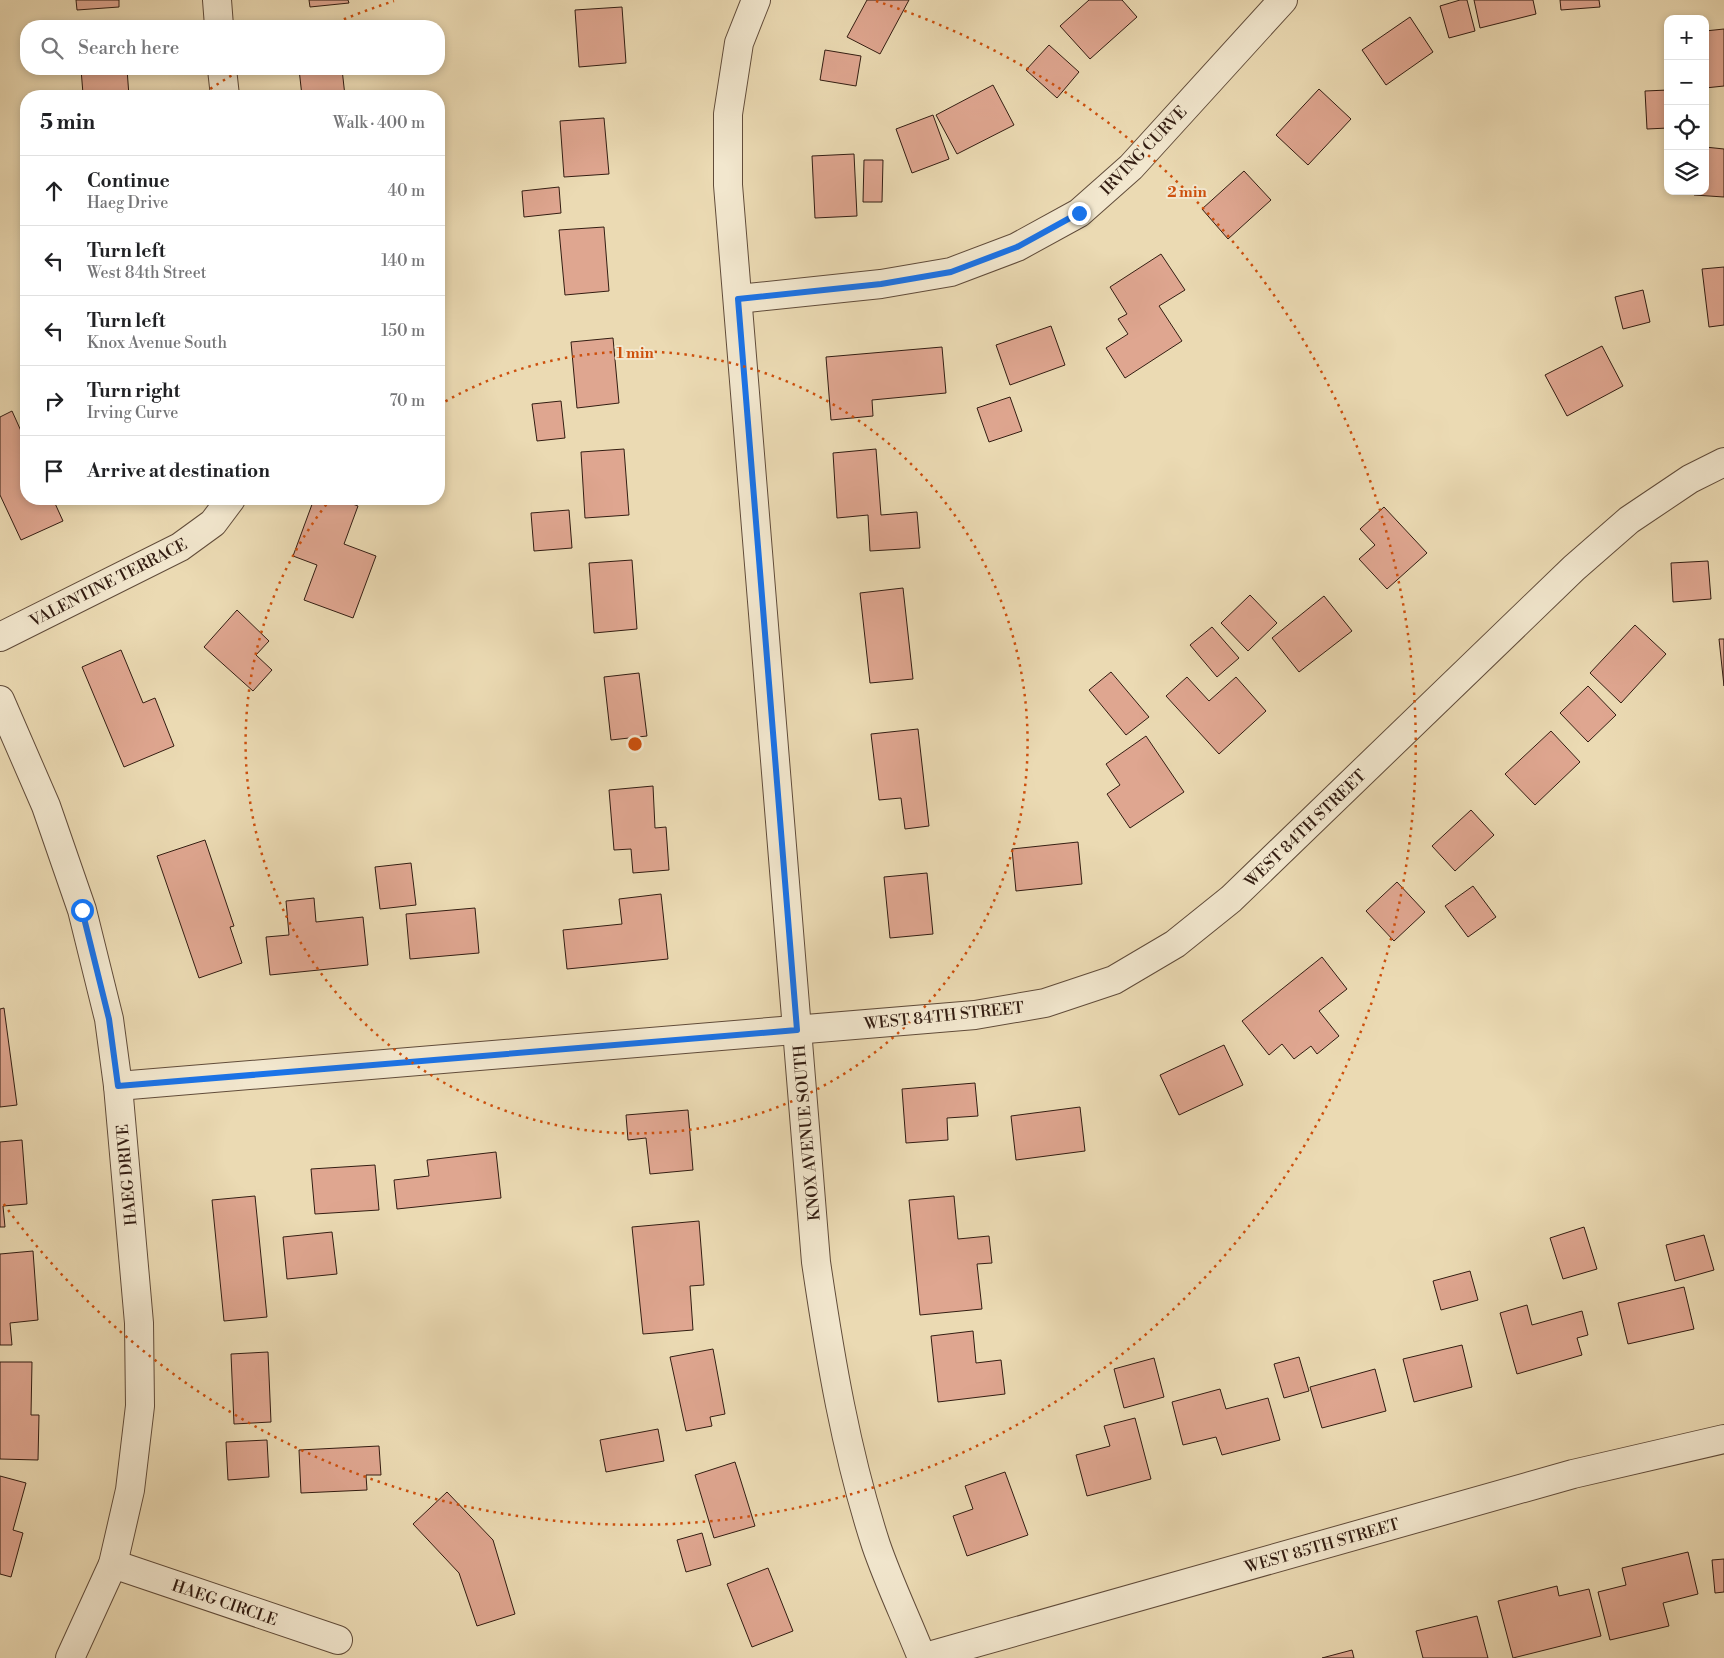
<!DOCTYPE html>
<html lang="en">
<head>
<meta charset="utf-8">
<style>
	body { margin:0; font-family:"Libre Bodoni",serif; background:#f2f2f2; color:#202124 }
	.controls { position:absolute; right:15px; top:15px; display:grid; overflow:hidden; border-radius:10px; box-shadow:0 2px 8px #0003 }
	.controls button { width:45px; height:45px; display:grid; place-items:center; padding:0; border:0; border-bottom:1px solid #e0e0e0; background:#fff; color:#202124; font:25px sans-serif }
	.stop { position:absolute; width:15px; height:15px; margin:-11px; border:4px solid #1a73e8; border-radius:50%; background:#fff }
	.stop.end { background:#1a73e8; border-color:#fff; box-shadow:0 1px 5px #0008 }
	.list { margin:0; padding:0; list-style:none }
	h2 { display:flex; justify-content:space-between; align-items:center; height:65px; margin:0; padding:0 20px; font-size:21px }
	h2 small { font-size:16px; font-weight:400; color:#757577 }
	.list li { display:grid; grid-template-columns:32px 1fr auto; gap:15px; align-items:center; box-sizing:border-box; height:70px; padding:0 20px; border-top:1px solid #e0e0e0 }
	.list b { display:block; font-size:19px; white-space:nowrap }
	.list p { margin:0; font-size:16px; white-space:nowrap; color:#757577 }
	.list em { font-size:16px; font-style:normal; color:#757577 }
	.icon { flex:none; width:28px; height:28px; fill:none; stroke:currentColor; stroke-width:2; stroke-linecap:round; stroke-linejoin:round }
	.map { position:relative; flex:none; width:1724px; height:1658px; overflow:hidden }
	.search { position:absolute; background:#fff; box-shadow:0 2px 8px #0003; left:20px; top:20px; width:425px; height:55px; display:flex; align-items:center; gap:12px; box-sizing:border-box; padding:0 18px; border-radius:20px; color:#757577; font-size:19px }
	.panel { position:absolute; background:#fff; box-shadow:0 2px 8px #0003; left:20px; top:90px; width:425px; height:415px; border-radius:20px }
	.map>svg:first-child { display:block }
	.building { fill:#dfa690; stroke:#331d12 }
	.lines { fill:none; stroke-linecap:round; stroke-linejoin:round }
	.street-casing { stroke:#614c3a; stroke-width:30 }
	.street { stroke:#f2e7ce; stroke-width:28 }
	.route { stroke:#1a73e8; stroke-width:6 }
	.ring { fill:none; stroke:#cd500d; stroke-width:2.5; stroke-dasharray:2.5 5 }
	.labels { text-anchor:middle; stroke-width:4; stroke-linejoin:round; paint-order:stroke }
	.street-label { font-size:16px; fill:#331d12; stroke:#f2e7ce }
	.centre { fill:#cd500d; stroke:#f2e7ce; stroke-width:2.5 }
	.ring-label { font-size:15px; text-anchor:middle; font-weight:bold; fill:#cd500d; stroke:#f2e7ce; stroke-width:4; stroke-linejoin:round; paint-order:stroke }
</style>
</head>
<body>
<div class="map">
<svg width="1724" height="1658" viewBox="0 0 1724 1658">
	<rect width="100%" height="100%" fill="#ebdab3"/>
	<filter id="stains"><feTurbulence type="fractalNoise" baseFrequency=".004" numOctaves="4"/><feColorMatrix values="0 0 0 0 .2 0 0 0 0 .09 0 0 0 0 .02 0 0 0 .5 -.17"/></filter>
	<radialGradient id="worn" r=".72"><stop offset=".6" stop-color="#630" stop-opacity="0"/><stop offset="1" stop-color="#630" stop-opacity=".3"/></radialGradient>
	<g class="building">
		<polygon points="76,0 119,0 119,7 77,10"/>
		<polygon points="309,0 348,0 349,3 310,7"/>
		<polygon points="867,0 909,0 880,54 847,37"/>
		<polygon points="1089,0 1122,0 1137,17 1090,59 1060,26"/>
		<polygon points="1460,0 1467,0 1475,31 1449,38 1440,6"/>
		<polygon points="1474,0 1533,0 1536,14 1480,28"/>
		<polygon points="1560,0 1599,0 1600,7 1561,10"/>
		<polygon points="622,7 626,63 579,67 575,10"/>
		<polygon points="1410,17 1433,52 1386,85 1362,50"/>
		<polygon points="1724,29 1724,86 1705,88 1705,31"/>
		<polygon points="1049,45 1079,72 1057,98 1026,70"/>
		<polygon points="825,50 861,56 856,86 820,80"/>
		<polygon points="81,69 127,69 129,96 63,96 83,94"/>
		<polygon points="299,69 342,69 345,96 302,96"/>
		<polygon points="993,85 1014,125 957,154 936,115"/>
		<polygon points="1319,89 1351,119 1308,165 1276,135"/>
		<polygon points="1668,90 1668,128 1647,129 1645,91"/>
		<polygon points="933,115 949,159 912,173 896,129"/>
		<polygon points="604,118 609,174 564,177 560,121"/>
		<polygon points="1705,147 1724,149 1724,197 1694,195 1695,191 1705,191"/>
		<polygon points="854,154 857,216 815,218 812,156"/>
		<polygon points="864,160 883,160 882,202 863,202"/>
		<polygon points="1244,171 1271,200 1228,239 1202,209"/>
		<polygon points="559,187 561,213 524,217 522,191"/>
		<polygon points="604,227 609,291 565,295 559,230"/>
		<polygon points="1161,254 1185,290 1159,306 1182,341 1125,378 1106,348 1128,334 1118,319 1127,314 1110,287"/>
		<polygon points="1724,267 1724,325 1709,327 1702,269"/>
		<polygon points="1643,290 1650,322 1623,329 1615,297"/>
		<polygon points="1051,326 1065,365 1010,385 996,345"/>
		<polygon points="613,338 619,403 577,408 571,342"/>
		<polygon points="1602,346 1623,386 1567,416 1545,375"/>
		<polygon points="942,347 946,393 872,400 873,416 831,420 826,357"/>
		<polygon points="1010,397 1022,431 989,442 977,408"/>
		<polygon points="561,401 565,438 537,441 532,404"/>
		<polygon points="12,411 26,442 26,499 53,499 63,521 21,540 0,495 0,417"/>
		<polygon points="624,449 629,515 585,518 581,452"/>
		<polygon points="876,449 881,515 917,512 920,548 870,551 868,515 837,518 833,453"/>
		<polygon points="314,499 339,499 358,506 344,544 376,556 353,618 304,600 317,565 293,556"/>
		<polygon points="1384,507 1427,553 1387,589 1359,559 1375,545 1360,529"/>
		<polygon points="569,510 572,548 534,551 531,513"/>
		<polygon points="632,560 637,629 594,633 589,563"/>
		<polygon points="1708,561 1711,599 1673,602 1671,563"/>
		<polygon points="903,588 913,679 870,683 860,593"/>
		<polygon points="1250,595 1277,623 1248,651 1221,623"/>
		<polygon points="1324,596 1352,631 1299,672 1272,638"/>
		<polygon points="237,610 269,641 256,655 272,670 253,691 204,647"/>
		<polygon points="1635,625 1666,654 1621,703 1590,673"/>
		<polygon points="1212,627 1239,658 1217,677 1190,645"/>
		<polygon points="1719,639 1724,639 1724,686"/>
		<polygon points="121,650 143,703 155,698 174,746 124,767 82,667"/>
		<polygon points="1111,672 1149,717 1126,735 1089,690"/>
		<polygon points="639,673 647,736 611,740 604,677"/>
		<polygon points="1187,677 1209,701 1236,677 1266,711 1219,754 1166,696"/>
		<polygon points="1588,686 1616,715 1588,742 1560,713"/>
		<polygon points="918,729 929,826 905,829 901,798 879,800 871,734"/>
		<polygon points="1551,731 1580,762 1535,805 1505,774"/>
		<polygon points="1146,736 1184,792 1130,828 1107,794 1120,785 1106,764"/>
		<polygon points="653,786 655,828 666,827 669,870 633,873 631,849 614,850 609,790"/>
		<polygon points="1471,810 1494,835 1455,871 1432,846"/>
		<polygon points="205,840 234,926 230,927 242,963 199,978 157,856"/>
		<polygon points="1078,842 1082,884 1016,891 1012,849"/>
		<polygon points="411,863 416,905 380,909 375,867"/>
		<polygon points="927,873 933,934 890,938 884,877"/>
		<polygon points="1397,882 1425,912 1394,941 1366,911"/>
		<polygon points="1473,886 1496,917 1468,937 1445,906"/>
		<polygon points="661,894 668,959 567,969 563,930 622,924 619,899"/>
		<polygon points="314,898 316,922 363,917 368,965 270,975 266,937 289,935 286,901"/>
		<polygon points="475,908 479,953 410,959 406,914"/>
		<polygon points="1322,957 1347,989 1319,1011 1339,1036 1317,1054 1311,1046 1294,1059 1282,1044 1269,1055 1242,1021"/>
		<polygon points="4,1008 17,1105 0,1107 0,1009"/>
		<polygon points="1224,1045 1243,1085 1179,1115 1160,1075"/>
		<polygon points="975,1083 978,1116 947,1118 948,1140 906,1143 902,1089"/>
		<polygon points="1080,1107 1085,1151 1016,1160 1011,1116"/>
		<polygon points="688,1110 693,1170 650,1174 646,1138 628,1140 626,1115"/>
		<polygon points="22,1140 27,1204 3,1206 5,1227 0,1227 0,1142"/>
		<polygon points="496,1152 501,1198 397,1209 394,1180 429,1176 427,1160"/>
		<polygon points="375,1165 379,1210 315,1214 311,1169"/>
		<polygon points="255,1196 267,1317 224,1321 212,1200"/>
		<polygon points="954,1196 958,1239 989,1236 992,1263 977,1264 982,1309 920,1315 909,1200"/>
		<polygon points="699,1221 704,1285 690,1286 693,1330 643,1334 632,1227"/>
		<polygon points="1584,1227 1597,1269 1563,1279 1550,1238"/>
		<polygon points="332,1232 337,1274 287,1279 283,1237"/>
		<polygon points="1704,1235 1714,1270 1675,1281 1666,1245"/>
		<polygon points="33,1251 38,1320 10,1323 12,1345 0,1345 0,1254"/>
		<polygon points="1470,1271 1478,1300 1441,1310 1433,1281"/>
		<polygon points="1684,1287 1694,1329 1628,1344 1618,1303"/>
		<polygon points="1527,1305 1532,1325 1582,1311 1588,1335 1577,1338 1582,1355 1517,1374 1500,1313"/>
		<polygon points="973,1331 976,1363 1001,1360 1005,1394 938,1402 931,1336"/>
		<polygon points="1462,1345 1472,1387 1414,1402 1403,1359"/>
		<polygon points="713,1349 725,1414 710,1417 712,1426 686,1431 670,1357"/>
		<polygon points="268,1352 271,1422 234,1424 231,1354"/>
		<polygon points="1299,1357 1309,1391 1284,1398 1274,1364"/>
		<polygon points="1154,1358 1164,1397 1124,1408 1114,1369"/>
		<polygon points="0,1362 32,1362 31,1415 39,1415 38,1460 0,1459"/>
		<polygon points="1375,1369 1386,1411 1322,1428 1310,1387"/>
		<polygon points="1220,1389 1226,1409 1268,1398 1280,1440 1222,1455 1216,1437 1183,1445 1172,1402"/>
		<polygon points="1135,1418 1151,1479 1087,1496 1076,1455 1110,1446 1104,1426"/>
		<polygon points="658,1429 664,1461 606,1472 600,1440"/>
		<polygon points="267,1440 269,1477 228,1480 226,1442"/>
		<polygon points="379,1446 381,1475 366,1475 367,1490 301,1493 299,1450"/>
		<polygon points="735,1462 755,1526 714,1538 695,1475"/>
		<polygon points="1005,1472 1028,1535 967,1556 953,1516 973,1509 965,1486"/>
		<polygon points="0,1476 26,1483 13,1530 23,1533 11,1577 0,1574"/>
		<polygon points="447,1492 493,1540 515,1614 477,1626 459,1573 413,1524"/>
		<polygon points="702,1533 711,1565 686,1572 677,1540"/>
		<polygon points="1688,1552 1698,1594 1663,1603 1669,1626 1610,1640 1598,1592 1626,1585 1622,1568"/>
		<polygon points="1724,1559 1724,1592 1715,1593 1712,1560"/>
		<polygon points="768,1568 793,1631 752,1647 727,1584"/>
		<polygon points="1557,1586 1559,1596 1589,1589 1601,1636 1513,1658 1498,1601"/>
		<polygon points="1477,1616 1488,1658 1423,1658 1416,1631"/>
		<polygon points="1352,1650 1354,1658 1322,1658"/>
	</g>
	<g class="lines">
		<defs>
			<g id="street">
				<polyline points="217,0 219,26"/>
				<path d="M756,0L739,43L728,114V185L816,1262C830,1357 846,1453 876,1545C889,1583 907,1620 922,1658"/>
				<polyline points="222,69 225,96"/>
				<polyline points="738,299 881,284 951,272 1017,247 1079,213 1131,167 1283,0"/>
				<polyline points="0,637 180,547 213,523 231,499"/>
				<polyline points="0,700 46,806 82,910 109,1019 118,1086 139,1323 140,1406 130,1490 113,1564 70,1658"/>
				<polyline points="118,1086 975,1015 1045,1003 1114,980 1175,944 1231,899 1574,568 1629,520 1690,479 1724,462"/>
				<polyline points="113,1564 338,1640"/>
				<polyline points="922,1658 1573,1474 1724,1439"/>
			</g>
		</defs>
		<use href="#street" class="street-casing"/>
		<use href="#street" class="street"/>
	</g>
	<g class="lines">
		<polyline class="route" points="82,910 109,1019 118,1086 797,1030 738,299 881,284 951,272 1017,247 1079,213"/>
	</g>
	<g class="ring">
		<path d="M439 405A391 391 0 1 1 329 501"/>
		<path d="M204 93A781 781 0 0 1 239 71M330 25A781 781 0 0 1 394 1M876 1A781 781 0 1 1 3 1203"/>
	</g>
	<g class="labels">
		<g class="street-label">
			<text transform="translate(1143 150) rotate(-46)" y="6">IRVING CURVE</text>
			<text transform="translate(108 582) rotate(-27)" y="6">VALENTINE TERRACE</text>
			<text transform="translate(1305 828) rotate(-44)" y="6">WEST 84TH STREET</text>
			<text transform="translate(944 1015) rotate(-6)" y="6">WEST 84TH STREET</text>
			<text transform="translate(806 1133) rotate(-95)" y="6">KNOX AVENUE SOUTH</text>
			<text transform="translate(126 1175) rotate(-95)" y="6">HAEG DRIVE</text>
			<text transform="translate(1322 1545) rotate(-16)" y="6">WEST 85TH STREET</text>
			<text transform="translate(225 1602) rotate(19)" y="6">HAEG CIRCLE</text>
		</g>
	</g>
	<circle cx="635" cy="744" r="8" class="centre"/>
	<g class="ring-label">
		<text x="1187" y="197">2 min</text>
		<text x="635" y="358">1 min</text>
	</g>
	<rect width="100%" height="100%" filter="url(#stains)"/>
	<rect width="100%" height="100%" fill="url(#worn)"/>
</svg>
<div class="controls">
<button>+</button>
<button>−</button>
<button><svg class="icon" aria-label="locate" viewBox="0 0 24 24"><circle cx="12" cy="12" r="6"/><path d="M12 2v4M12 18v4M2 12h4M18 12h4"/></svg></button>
<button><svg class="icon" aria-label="layers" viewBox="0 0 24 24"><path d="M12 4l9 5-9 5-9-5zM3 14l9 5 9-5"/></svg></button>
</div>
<div class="stop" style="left:82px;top:910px"></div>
<div class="stop end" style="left:1079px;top:213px"></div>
<div class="search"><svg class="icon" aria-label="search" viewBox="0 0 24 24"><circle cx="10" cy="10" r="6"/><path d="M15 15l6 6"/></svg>Search here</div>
<section class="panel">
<h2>5 min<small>Walk · 400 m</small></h2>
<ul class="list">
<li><svg class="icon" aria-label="ahead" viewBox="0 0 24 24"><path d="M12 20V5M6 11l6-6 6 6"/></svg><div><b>Continue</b><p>Haeg Drive</p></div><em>40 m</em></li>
<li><svg class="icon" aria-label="left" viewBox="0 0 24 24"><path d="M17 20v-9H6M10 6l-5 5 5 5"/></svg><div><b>Turn left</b><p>West 84th Street</p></div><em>140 m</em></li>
<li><svg class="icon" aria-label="left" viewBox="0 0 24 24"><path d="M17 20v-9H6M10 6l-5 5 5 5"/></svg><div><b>Turn left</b><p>Knox Avenue South</p></div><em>150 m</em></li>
<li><svg class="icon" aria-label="right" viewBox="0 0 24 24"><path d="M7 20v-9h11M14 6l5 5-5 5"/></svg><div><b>Turn right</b><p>Irving Curve</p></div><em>70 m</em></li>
<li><svg class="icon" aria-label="arrive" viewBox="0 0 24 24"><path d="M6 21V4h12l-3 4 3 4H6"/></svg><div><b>Arrive at destination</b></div></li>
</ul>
</section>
</div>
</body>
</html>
